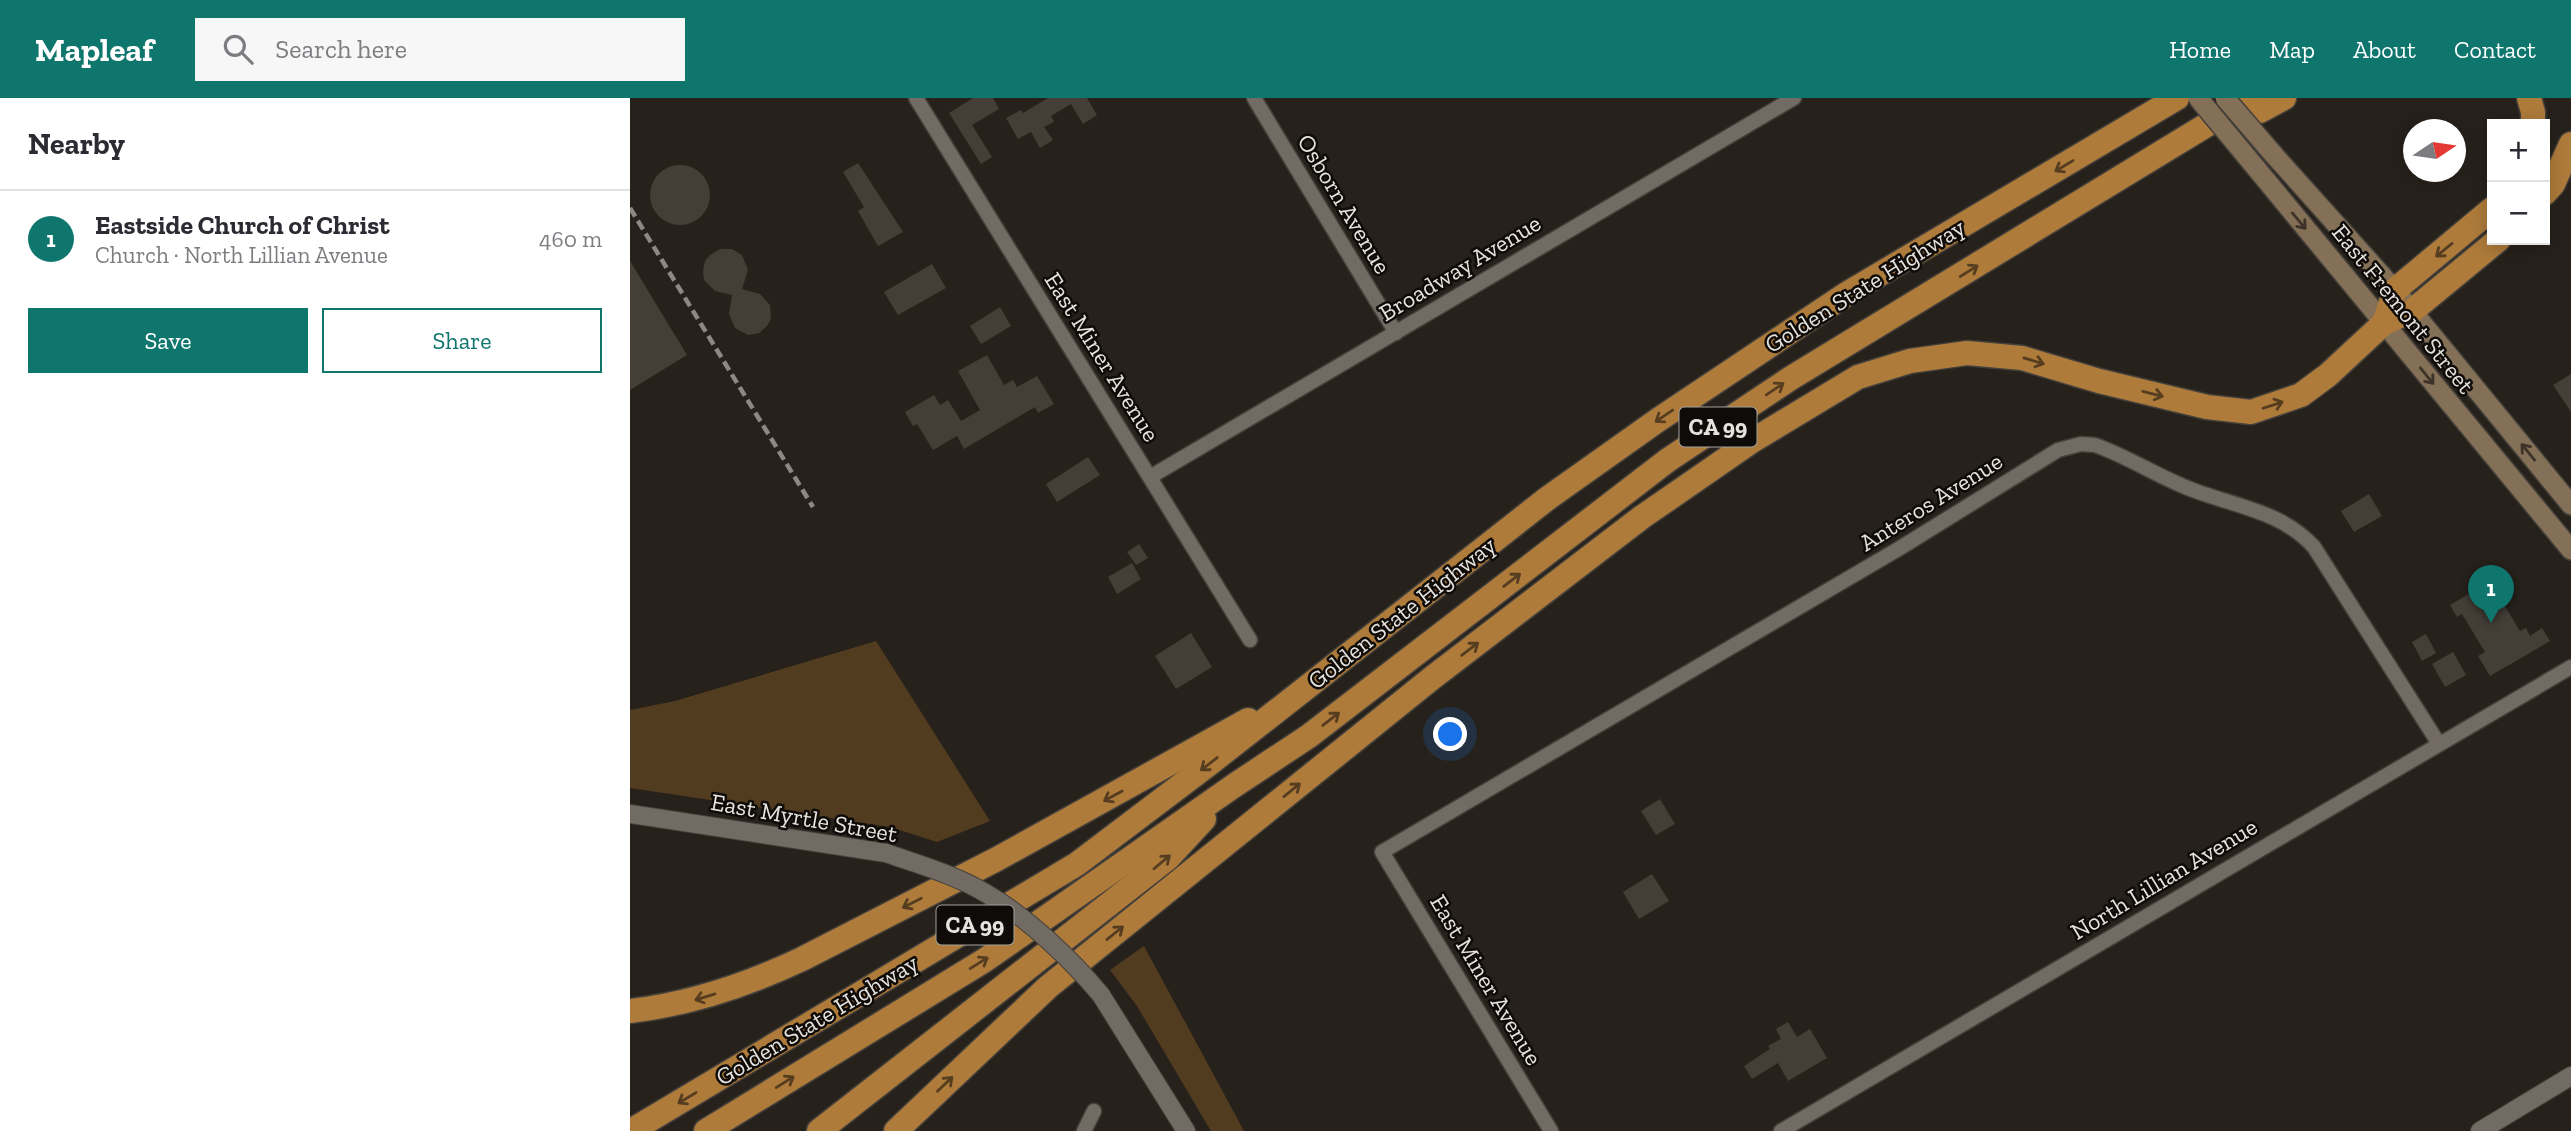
<!DOCTYPE html>
<html lang="en">
<head>
<meta charset="utf-8">
<style>
	body { margin:0; font-family:"Zilla Slab",serif; background:#f7f7f7; color:#2b2b33 }
	.controls { position:absolute; right:21px; top:21px; display:grid; overflow:hidden; border-radius:0px; box-shadow:0 4px 18px #0003 }
	.controls button { width:63px; height:63px; display:grid; place-items:center; padding:0; border:0; border-bottom:2px solid #e1e1e2; background:#fff; color:#2b2b33; font:35px sans-serif }
	.compass { position:absolute; left:1773px; top:21px; width:63px; height:63px; border-radius:50%; background:#fff; box-shadow:0 4px 18px #0003; rotate:77deg }
	.you { position:absolute; left:821px; top:637px; width:24px; height:24px; margin:-18px; border:5px solid #fff; border-radius:50%; background:#1a73e8; box-shadow:0 0 0 10px #1a73e833 }
	.badge { display:grid; place-items:center; width:46px; height:46px; border-radius:50%; background:#0f766e; color:#fff; font-size:23px; font-weight:700 }
	.pin { position:absolute; translate:-50% -58px; filter:drop-shadow(0 2px 4px #0008) }
	.pin::after { content:''; position:absolute; top:37px; width:24px; height:21px; background:inherit; clip-path:polygon(0 0,100% 0,50% 100%) }
	.list { margin:0; padding:0; list-style:none }
	h2 { display:flex; justify-content:space-between; align-items:center; height:91px; margin:0; padding:0 28px; font-size:30px }
	h2 small { font-size:23px; font-weight:400; color:#7c7c81 }
	.list li { display:grid; grid-template-columns:46px 1fr auto; gap:21px; align-items:center; box-sizing:border-box; height:98px; padding:0 28px; border-top:2px solid #e1e1e2 }
	.list b { display:block; font-size:26px; white-space:nowrap }
	.list p { margin:0; font-size:23px; white-space:nowrap; color:#7c7c81 }
	.list em { font-size:23px; font-style:normal; color:#7c7c81 }
	.actions { display:flex; gap:14px; padding:21px 28px }
	.actions a { flex:1; padding:16px 0; border:2px solid #0f766e; border-radius:0px; text-align:center; font-size:24px; color:#0f766e }
	.actions .main { background:#0f766e; color:#fff }
	.icon { flex:none; width:38px; height:38px; fill:none; stroke:currentColor; stroke-width:2; stroke-linecap:round; stroke-linejoin:round }
	.map { position:relative; flex:none; width:1941px; height:1033px; overflow:hidden }
	header { display:flex; align-items:center; gap:42px; box-sizing:border-box; height:98px; padding:0 35px; background:#0f766e; color:#fff }
	header strong { font-size:33px }
	nav { display:flex; gap:38px; margin-inline-start:auto; font-size:24px }
	.search { width:490px; height:63px; background:#f7f7f7; display:flex; align-items:center; gap:18px; box-sizing:border-box; padding:0 24px; border-radius:0px; color:#7c7c81; font-size:26px }
	main { display:flex }
	aside { flex:1; background:#fff }
	.map>svg:first-child { display:block }
	.green { fill:#523c20 }
	.building { fill:#443e37 }
	.lines { fill:none; stroke-linecap:round; stroke-linejoin:round }
	.minor-casing { stroke:#433f3a; stroke-width:17 }
	.tertiary-casing { stroke:#433f3a; stroke-width:20 }
	.secondary-casing { stroke:#433f3a; stroke-width:22 }
	.motorway-casing { stroke:#433f3a; stroke-width:27 }
	.minor { stroke:#726b63; stroke-width:14 }
	.tertiary { stroke:#726b63; stroke-width:18 }
	.secondary { stroke:#847057; stroke-width:19 }
	.motorway { stroke:#ae7b3b; stroke-width:24 }
	.rail { stroke:#8d8883; stroke-width:4.5; stroke-dasharray:10 5; stroke-linecap:butt }
	.tertiary-bridge-casing { stroke:#433f3a; stroke-width:20; stroke-linecap:butt }
	.secondary-bridge-casing { stroke:#433f3a; stroke-width:22; stroke-linecap:butt }
	.tertiary-bridge { stroke:#726b63; stroke-width:18 }
	.secondary-bridge { stroke:#847057; stroke-width:19 }
	.oneway { stroke:#563d1f }
	.oneway2 { stroke:#3d3328 }
	.labels { text-anchor:middle; stroke-width:5; stroke-linejoin:round; paint-order:stroke }
	.shield { fill:#0e0b08; stroke:#a5a29e; stroke-width:2 }
	.shield-label { font-size:23px; font-weight:bold; fill:#e6e2de }
	.street-label { font-size:24px; fill:#e6e2de; stroke:#0e0b08 }
</style>
</head>
<body>
<header>
<strong>Mapleaf</strong>
<div class="search"><svg class="icon" aria-label="search" viewBox="0 0 24 24"><circle cx="10" cy="10" r="6"/><path d="M15 15l6 6"/></svg>Search here</div>
<nav><a>Home</a><a>Map</a><a>About</a><a>Contact</a></nav>
</header>
<main>
<aside>
<h2>Nearby<small></small></h2>
<ul class="list">
<li><span class="badge">1</span><div><b>Eastside Church of Christ</b><p>Church · North Lillian Avenue</p></div><em>460 m</em></li>
</ul>
<div class="actions"><a class="main">Save</a><a>Share</a></div>
</aside>
<div class="map">
<svg width="1941" height="1033" viewBox="0 0 1941 1033">
	<rect width="100%" height="100%" fill="#27211b"/>
	<g class="green">
		<polygon points="246,543 360,723 307,744 260,729 0,690 0,612 45,603"/>
		<polygon points="514,848 614,1033 581,1033 507,908 480,872"/>
	</g>
	<g class="building">
		<polygon points="343,0 363,0 369,11 342,27 362,59 351,66 319,15"/>
		<polygon points="418,0 457,0 467,17 453,26 441,6 421,18 424,24 414,29 423,42 410,50 401,34 388,41 376,20 391,12 393,15"/>
		<polygon points="228,65 273,134 248,148 228,113 234,109 213,74"/>
		<circle cx="50" cy="97" r="30"/>
		<polygon points="90,151 102,151 112,157 118,172 112,191 130,196 140,207 141,221 137,228 129,235 118,237 105,230 99,216 102,197 85,193 74,182 73,174 75,163 80,157"/>
		<polygon points="0,163 57,257 0,292"/>
		<polygon points="302,166 316,190 268,217 254,194"/>
		<polygon points="370,209 381,228 351,246 340,228"/>
		<polygon points="357,257 374,287 383,282 387,289 407,278 424,306 408,315 405,309 334,351 327,338 303,352 287,326 283,328 275,314 304,297 310,307 318,302 331,323 350,312 328,273"/>
		<polygon points="1941,276 1941,314 1923,287"/>
		<polygon points="458,359 470,377 427,404 416,386"/>
		<polygon points="1739,396 1752,418 1724,434 1711,413"/>
		<polygon points="509,446 518,460 506,467 497,454"/>
		<polygon points="502,465 511,481 487,496 478,479"/>
		<polygon points="1866,480 1879,502 1873,505 1890,533 1896,530 1900,538 1912,530 1920,543 1860,578 1848,558 1855,554 1832,516 1827,519 1820,507"/>
		<polygon points="561,535 582,569 546,591 525,558"/>
		<polygon points="1796,536 1806,555 1792,563 1782,544"/>
		<polygon points="1823,554 1836,577 1815,589 1802,566"/>
		<polygon points="1030,701 1045,726 1026,737 1011,713"/>
		<polygon points="1022,776 1039,803 1009,821 993,794"/>
		<polygon points="1158,924 1167,939 1180,931 1197,960 1158,983 1148,965 1122,981 1114,968 1140,951 1138,948 1151,941 1146,931"/>
	</g>
	<g class="lines">
		<defs>
			<g id="minor">
				<polyline points="286,0 620,542"/>
				<polyline points="624,0 766,235"/>
				<polyline points="520,379 1164,0"/>
				<polyline points="454,1033 464,1013"/>
				<path d="M921,1033L752,754L1270,450L1428,352L1451,346L1465,347C1496,358 1524,376 1553,388C1599,408 1650,411 1684,449L1809,646"/>
				<polyline points="1151,1033 1941,569"/>
			</g>
			<g id="tertiary">
				<polyline points="0,716 256,755"/>
				<polyline points="471,897 556,1033"/>
				<polyline points="1850,1033 1941,978"/>
			</g>
			<g id="secondary">
				<polyline points="1644,57 1765,192 1941,407"/>
				<polyline points="1626,70 1941,452"/>
			</g>
			<g id="motorway">
				<polyline points="1899,0 1903,14 1903,26"/>
				<polyline points="1604,13 1630,13 1654,0"/>
				<polyline points="1915,95 1923,86 1941,46"/>
				<polyline points="1754,225 1765,192 1862,111"/>
				<path d="M0,913C61,906 117,887 172,861L367,761L618,622"/>
				<polyline points="1,1033 447,766 579,666 918,400 1028,322 1218,195 1547,0"/>
				<polyline points="76,1033 355,862 605,687 679,638 1038,362 1161,280 1621,0"/>
				<polyline points="189,1033 538,760 574,721"/>
				<polyline points="266,1033 418,889 802,580 1012,419 1122,343 1228,279 1280,263 1337,255 1392,260 1469,283 1577,309 1621,314 1671,297 1698,277 1754,225 1782,213 1868,142"/>
			</g>
		</defs>
		<use href="#minor" class="minor-casing"/>
		<use href="#tertiary" class="tertiary-casing"/>
		<use href="#secondary" class="secondary-casing"/>
		<use href="#motorway" class="motorway-casing"/>
		<use href="#minor" class="minor"/>
		<use href="#tertiary" class="tertiary"/>
		<use href="#secondary" class="secondary"/>
		<use href="#motorway" class="motorway"/>
		<polyline class="rail" points="0,110 183,409"/>
		<defs>
			<path id="tertiary-bridge" d="M256,755C290,767 326,777 357,796C397,819 442,862 471,897"/>
			<g id="secondary-bridge">
				<polyline points="1568,0 1626,70"/>
				<polyline points="1595,0 1644,57"/>
			</g>
		</defs>
		<use href="#tertiary-bridge" class="tertiary-bridge-casing"/>
		<use href="#secondary-bridge" class="secondary-bridge-casing"/>
		<use href="#tertiary-bridge" class="tertiary-bridge"/>
		<use href="#secondary-bridge" class="secondary-bridge"/>
	</g>
	<defs><path id="oneway-shaft" d="M-6 0H5M1.5-3L5.5 0L1.5 3" fill="none" stroke-width="1.6" stroke-linecap="round" stroke-linejoin="round" transform="scale(1.75)"/></defs>
	<g class="oneway">
		<use href="#oneway-shaft" transform="translate(1434 68) rotate(149)"/>
		<use href="#oneway-shaft" transform="translate(1814 152) rotate(141)"/>
		<use href="#oneway-shaft" transform="translate(1339 173) rotate(-32)"/>
		<use href="#oneway-shaft" transform="translate(1404 263) rotate(17)"/>
		<use href="#oneway-shaft" transform="translate(1145 291) rotate(-34)"/>
		<use href="#oneway-shaft" transform="translate(1523 296) rotate(14)"/>
		<use href="#oneway-shaft" transform="translate(1643 307) rotate(-18)"/>
		<use href="#oneway-shaft" transform="translate(1034 318) rotate(146)"/>
		<use href="#oneway-shaft" transform="translate(882 482) rotate(-38)"/>
		<use href="#oneway-shaft" transform="translate(840 551) rotate(-37)"/>
		<use href="#oneway-shaft" transform="translate(701 621) rotate(-38)"/>
		<use href="#oneway-shaft" transform="translate(579 666) rotate(142)"/>
		<use href="#oneway-shaft" transform="translate(662 692) rotate(-39)"/>
		<use href="#oneway-shaft" transform="translate(483 698) rotate(151)"/>
		<use href="#oneway-shaft" transform="translate(532 764) rotate(-40)"/>
		<use href="#oneway-shaft" transform="translate(282 805) rotate(153)"/>
		<use href="#oneway-shaft" transform="translate(485 835) rotate(-39)"/>
		<use href="#oneway-shaft" transform="translate(349 865) rotate(-32)"/>
		<use href="#oneway-shaft" transform="translate(75 899) rotate(163)"/>
		<use href="#oneway-shaft" transform="translate(155 984) rotate(-32)"/>
		<use href="#oneway-shaft" transform="translate(315 986) rotate(-44)"/>
		<use href="#oneway-shaft" transform="translate(57 1000) rotate(149)"/>
	</g>
	<g class="oneway2">
		<use href="#oneway-shaft" transform="translate(1669 123) rotate(50)"/>
		<use href="#oneway-shaft" transform="translate(1797 278) rotate(51)"/>
		<use href="#oneway-shaft" transform="translate(1898 354) rotate(-129)"/>
	</g>
	<g class="labels">
		<g class="shield">
			<rect x="1049.5" y="309.5" width="77" height="39" rx="5"/>
			<rect x="306.5" y="807.5" width="77" height="39" rx="5"/>
		</g>
		<g class="shield-label">
			<text x="1088" y="337">CA 99</text>
			<text x="345" y="835">CA 99</text>
		</g>
		<g class="street-label">
			<text transform="translate(714 106) rotate(59)" y="8">Osborn Avenue</text>
			<text transform="translate(830 170) rotate(-31)" y="8">Broadway Avenue</text>
			<text transform="translate(1235 188) rotate(-32)" y="8">Golden State Highway</text>
			<text transform="translate(1773 211) rotate(51)" y="8">East Fremont Street</text>
			<text transform="translate(472 259) rotate(58)" y="8">East Miner Avenue</text>
			<text transform="translate(1301 404) rotate(-32)" y="8">Anteros Avenue</text>
			<text transform="translate(772 515) rotate(-38)" y="8">Golden State Highway</text>
			<text transform="translate(174 720) rotate(10)" y="8">East Myrtle Street</text>
			<text transform="translate(1534 781) rotate(-31)" y="8">North Lillian Avenue</text>
			<text transform="translate(856 882) rotate(59)" y="8">East Miner Avenue</text>
			<text transform="translate(187 922) rotate(-31)" y="8">Golden State Highway</text>
		</g>
	</g>
</svg>
<div class="controls">
<button>+</button>
<button>−</button>
</div>
<svg class="compass" viewBox="-18 -18 36 36"><path d="M0-13l5 13h-10z" fill="#e53935"/><path d="M0 13l5-13h-10z" fill="#7c7c81"/></svg>
<div class="you"></div>
<div class="pin badge" style="left:1861px;top:525px">1</div>
</div>
</main>
</body>
</html>
